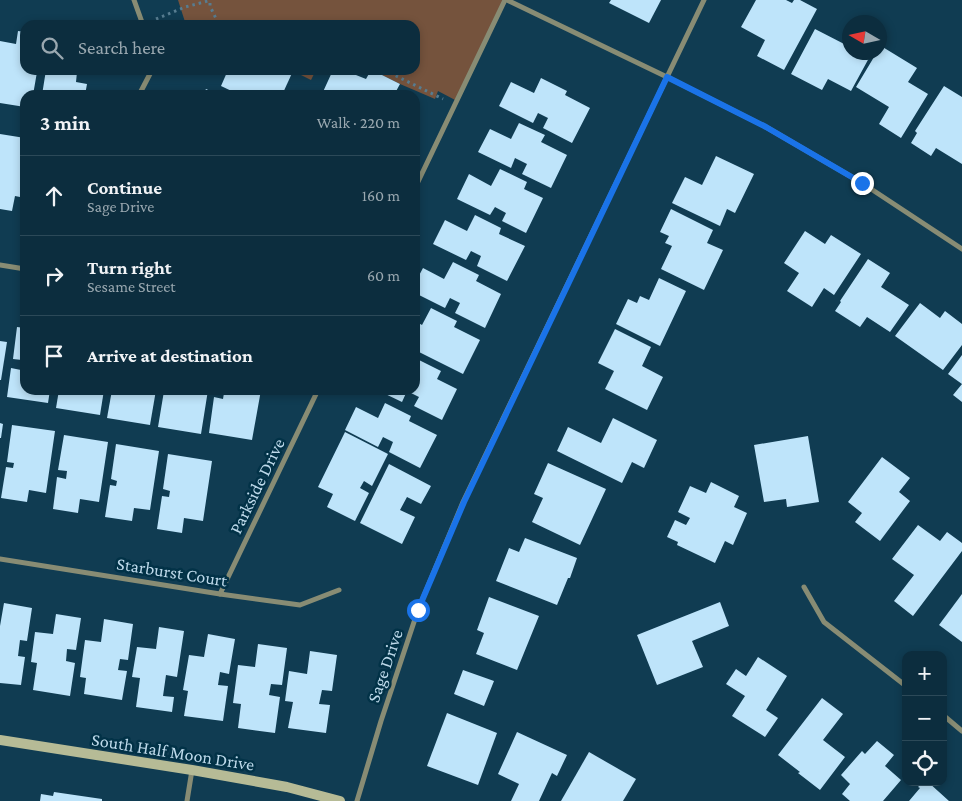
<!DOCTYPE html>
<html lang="en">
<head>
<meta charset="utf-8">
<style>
	body { margin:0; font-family:"Crimson Pro",serif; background:#153545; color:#f1f3f6 }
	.controls { position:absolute; right:15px; bottom:15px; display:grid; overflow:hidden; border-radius:10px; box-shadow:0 2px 8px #0003 }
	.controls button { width:45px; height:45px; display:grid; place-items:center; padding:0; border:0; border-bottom:1px solid #2c4958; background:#0c2d3e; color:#f1f3f6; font:25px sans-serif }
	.compass { position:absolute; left:842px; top:15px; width:45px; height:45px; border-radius:50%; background:#0c2d3e; box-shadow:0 2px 8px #0003; rotate:279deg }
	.stop { position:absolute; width:15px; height:15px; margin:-11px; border:4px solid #1a73e8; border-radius:50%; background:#fff }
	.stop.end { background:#1a73e8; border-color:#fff; box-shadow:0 1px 5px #0008 }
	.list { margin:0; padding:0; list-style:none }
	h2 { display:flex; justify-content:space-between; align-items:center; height:65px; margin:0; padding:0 20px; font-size:21px }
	h2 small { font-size:16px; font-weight:400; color:#9aa8b0 }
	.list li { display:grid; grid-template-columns:32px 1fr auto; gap:15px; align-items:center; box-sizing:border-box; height:80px; padding:0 20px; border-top:1px solid #2c4958 }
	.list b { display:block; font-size:19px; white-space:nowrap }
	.list p { margin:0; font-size:16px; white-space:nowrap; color:#9aa8b0 }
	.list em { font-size:16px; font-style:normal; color:#9aa8b0 }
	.icon { flex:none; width:28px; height:28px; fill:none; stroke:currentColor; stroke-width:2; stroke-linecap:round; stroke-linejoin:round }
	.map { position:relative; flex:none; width:962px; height:801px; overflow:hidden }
	.search { position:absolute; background:#0c2d3e; box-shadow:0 2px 8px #0003; left:20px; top:20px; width:400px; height:55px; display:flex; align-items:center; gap:12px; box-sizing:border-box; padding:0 18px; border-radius:15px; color:#9aa8b0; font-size:19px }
	.panel { position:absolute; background:#0c2d3e; box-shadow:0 2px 8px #0003; left:20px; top:90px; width:400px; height:305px; border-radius:15px }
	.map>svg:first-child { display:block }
	.green { fill:#75533d }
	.building { fill:#bee4fa }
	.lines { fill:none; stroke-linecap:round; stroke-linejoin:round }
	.path { stroke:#577d91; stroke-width:3; stroke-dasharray:2.5 4; stroke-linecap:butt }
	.street { stroke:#888c74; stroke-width:5 }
	.secondary { stroke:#b6bb96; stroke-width:10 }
	.route { stroke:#1a73e8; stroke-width:6 }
	.labels { text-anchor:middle; stroke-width:5; stroke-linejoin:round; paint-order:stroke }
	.street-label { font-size:18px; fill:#bdd9ea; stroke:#023247 }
</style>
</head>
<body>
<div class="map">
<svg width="962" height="801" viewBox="0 0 962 801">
	<rect width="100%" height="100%" fill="#103c52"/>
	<g class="green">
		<polygon points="178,0 505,0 457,101 438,91 435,99 400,84 372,70 415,70 415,25 186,25"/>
		<polygon points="291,70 316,70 311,80"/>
	</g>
	<g class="building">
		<polygon points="611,0 661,0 649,23 609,3"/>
		<polygon points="756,0 786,0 792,3 794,0 800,0 817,9 784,70 757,56 765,40 741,27"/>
		<polygon points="815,29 850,47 850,52 859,52 869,58 851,91 828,79 822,90 791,74"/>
		<polygon points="18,31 25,32 25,70 30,70 30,71 37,72 33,95 25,95 25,107 0,103 0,41 16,44"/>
		<polygon points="881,46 917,68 908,82 928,94 901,138 879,124 889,107 856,87 877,52 880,52 880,48"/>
		<polygon points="46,70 89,70 89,74 77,72 76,82 87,84 85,95 42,95"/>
		<polygon points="228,70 291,70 293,71 282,95 240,95 221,86"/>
		<polygon points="333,70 359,70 356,75 366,79 371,70 372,70 400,84 394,95 324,95 322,94"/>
		<polygon points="541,78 567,91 565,95 590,108 572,143 543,128 548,118 538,113 533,123 499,106 511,82 534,93"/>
		<polygon points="944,86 962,97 962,164 936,148 931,156 911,143 917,133 915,131"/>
		<polygon points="206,89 219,95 203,95"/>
		<polygon points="519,123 545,135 541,142 567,155 551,188 522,174 527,164 515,158 511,168 478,152 490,129 511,139"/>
		<polygon points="0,134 25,138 25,198 15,196 12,211 0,209"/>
		<polygon points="716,156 754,174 735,213 727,209 720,226 672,203 685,177 702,185"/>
		<polygon points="500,169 527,182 524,189 543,198 526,233 502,221 506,213 495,207 490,215 457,199 469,174 491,186"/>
		<polygon points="671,209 713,230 707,243 723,250 704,290 661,269 672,246 665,243 669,236 660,232"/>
		<polygon points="475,215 501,228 499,234 525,246 507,281 477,266 481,256 471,251 466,260 433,244 445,220 467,231"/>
		<polygon points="805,231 825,244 831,235 861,254 834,295 824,288 812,307 787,291 799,273 784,263"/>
		<polygon points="868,259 890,273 881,287 909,305 890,332 867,317 860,327 835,311 841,302 840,301"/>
		<polygon points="453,262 479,275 476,281 501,294 485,328 455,313 460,303 450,298 445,308 415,293 415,283 423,268 444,279"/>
		<polygon points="659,278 686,291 660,346 616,324 628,299 637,303 640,296 649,300"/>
		<polygon points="920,303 940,318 945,311 962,324 962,345 943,370 895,336"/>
		<polygon points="431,308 457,321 454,327 480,340 463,374 415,350 415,321 422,325"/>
		<polygon points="17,327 25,328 25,390 50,390 48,403 7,397 11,368 21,370 22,360 13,359"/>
		<polygon points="615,329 651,347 642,366 663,377 647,410 605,389 614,371 598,363"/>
		<polygon points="0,341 7,342 1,380 0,380"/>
		<polygon points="962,355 962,402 953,395 962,384 948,374"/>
		<polygon points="415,358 441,371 437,379 457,389 442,420 414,406 419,397 407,391 402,402 377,390 415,390"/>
		<polygon points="59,390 104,390 100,415 56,408"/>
		<polygon points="112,390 156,390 150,425 107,418"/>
		<polygon points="173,390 208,390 201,434 158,427 164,391 173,393"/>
		<polygon points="215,390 261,390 252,440 209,433 214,397 223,399 224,393"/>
		<polygon points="385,403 411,416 409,421 437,435 420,468 389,452 393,442 383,437 378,447 345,430 356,407 378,418"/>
		<polygon points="613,418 657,440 644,468 632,462 622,483 557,451 568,427 601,443"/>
		<polygon points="0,423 3,424 1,438 0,438"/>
		<polygon points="12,425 55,431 46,493 29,490 27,502 1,498 6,467 13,468 14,463 7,462"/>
		<polygon points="345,432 388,454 372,486 364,481 360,488 369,493 355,521 327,507 333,494 318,487"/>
		<polygon points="64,435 108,442 99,502 80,499 78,513 53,509 57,477 66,479 67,471 58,470"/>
		<polygon points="808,436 819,502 787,507 786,499 764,502 754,445"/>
		<polygon points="116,444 159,451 150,510 134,508 132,521 105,517 110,485 116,486 117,481 111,479"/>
		<polygon points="168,454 212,461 203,521 184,518 182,533 157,529 162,496 169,497 170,491 163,489"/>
		<polygon points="882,457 910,478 899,492 910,501 880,541 855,522 862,513 848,502"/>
		<polygon points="548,463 606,489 580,545 532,522 543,498 534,494"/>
		<polygon points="389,464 431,486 421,504 407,497 400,510 415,517 402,544 360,523"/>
		<polygon points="711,482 739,496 734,507 747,513 733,545 725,541 715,563 677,545 678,542 667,537 675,520 686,525 690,518 678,512 690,486 706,493"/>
		<polygon points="918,525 940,541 947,532 962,543 962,551 913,616 894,601 914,575 892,559"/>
		<polygon points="525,538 577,558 570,578 568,578 557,605 496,581 509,548 519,552"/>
		<polygon points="962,594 962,642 939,625"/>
		<polygon points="489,597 539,616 517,670 476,654 484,633 477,630"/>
		<polygon points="720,602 729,626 692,641 703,667 657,685 637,635"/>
		<polygon points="4,603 32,608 27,641 20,640 18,656 25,657 21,685 0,683 0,626"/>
		<polygon points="56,614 81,618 76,650 67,649 66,661 75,663 70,696 33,690 37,663 31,662 35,632 53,634"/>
		<polygon points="104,619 133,624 128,660 120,659 118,670 127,671 122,700 84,694 86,678 80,677 85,640 101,642"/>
		<polygon points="159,627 184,631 177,677 166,675 163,696 174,697 172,712 136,707 140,678 132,677 137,647 156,649"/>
		<polygon points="208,634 235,639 229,674 220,672 218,685 228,686 223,721 184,716 188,691 183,690 189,655 204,657"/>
		<polygon points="258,644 287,648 282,685 271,684 269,695 280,697 275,733 238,728 241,704 233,703 238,665 255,667"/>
		<polygon points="310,651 337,655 332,691 322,690 319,704 330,705 326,733 288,728 293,702 285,701 289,671 307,674"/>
		<polygon points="758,657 787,676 766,710 778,718 765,737 732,716 745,696 726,684 736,669 746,676"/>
		<polygon points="463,670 494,681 484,706 454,694"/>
		<polygon points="822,698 843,714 823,740 845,757 820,790 798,773 800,772 778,755"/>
		<polygon points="447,713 497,733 478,785 427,766"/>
		<polygon points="517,732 567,755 557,776 552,773 539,801 511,801 519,784 498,774"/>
		<polygon points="877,741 894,755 885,766 901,780 883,801 850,801 842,794 850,784 841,775 862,751 865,754"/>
		<polygon points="589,752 636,779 623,801 561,801"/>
		<polygon points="923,782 928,782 949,801 909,801 920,788 918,787"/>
		<polygon points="54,792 102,799 102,801 40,801 41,794 53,796"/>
	</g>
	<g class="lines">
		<g class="path">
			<polyline points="156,19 185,7 208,1 210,2 210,6 219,25"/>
			<polyline points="384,70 443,99"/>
		</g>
		<g class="street">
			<polyline points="134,0 143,25"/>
			<polyline points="507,0 667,77 766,127 862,183 962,249"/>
			<polyline points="139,95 152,70"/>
			<polyline points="415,188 505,0"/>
			<polyline points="0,265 25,269"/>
			<polyline points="0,559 220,594 300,605 339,590"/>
			<polyline points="804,587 824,622 906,686"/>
			<polyline points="220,594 318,390"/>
			<polyline points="943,715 962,731"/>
			<polyline points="187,801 192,770"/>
			<polyline points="357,801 381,721 418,610 463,502 704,0"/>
		</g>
		<polyline class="secondary" points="0,740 192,770 287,787 340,801"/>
	</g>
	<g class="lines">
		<polyline class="route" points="418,610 464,502 667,77 766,127 862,183"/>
	</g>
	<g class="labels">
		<g class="street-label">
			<text transform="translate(257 486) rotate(-64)" y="6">Parkside Drive</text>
			<text transform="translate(172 572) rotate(9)" y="6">Starburst Court</text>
			<text transform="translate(385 666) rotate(-71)" y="6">Sage Drive</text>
			<text transform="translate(173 752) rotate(9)" y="6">South Half Moon Drive</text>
		</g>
	</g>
</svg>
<div class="controls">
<button>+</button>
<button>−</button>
<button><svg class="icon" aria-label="locate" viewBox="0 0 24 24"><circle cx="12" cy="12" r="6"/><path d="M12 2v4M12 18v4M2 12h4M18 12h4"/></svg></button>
</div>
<svg class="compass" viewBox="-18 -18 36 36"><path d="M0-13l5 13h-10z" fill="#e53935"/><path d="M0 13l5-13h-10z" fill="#9aa8b0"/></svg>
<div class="stop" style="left:418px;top:610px"></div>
<div class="stop end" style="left:862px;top:183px"></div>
<div class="search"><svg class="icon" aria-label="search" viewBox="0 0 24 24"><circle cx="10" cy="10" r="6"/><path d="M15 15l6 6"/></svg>Search here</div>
<section class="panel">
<h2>3 min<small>Walk · 220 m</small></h2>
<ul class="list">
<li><svg class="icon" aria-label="ahead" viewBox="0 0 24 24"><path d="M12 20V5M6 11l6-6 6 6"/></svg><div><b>Continue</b><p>Sage Drive</p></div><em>160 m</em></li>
<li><svg class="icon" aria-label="right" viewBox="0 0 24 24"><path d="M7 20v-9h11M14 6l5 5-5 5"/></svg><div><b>Turn right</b><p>Sesame Street</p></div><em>60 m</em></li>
<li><svg class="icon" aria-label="arrive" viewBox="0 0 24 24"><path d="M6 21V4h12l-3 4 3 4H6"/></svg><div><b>Arrive at destination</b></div></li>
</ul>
</section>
</div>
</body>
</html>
